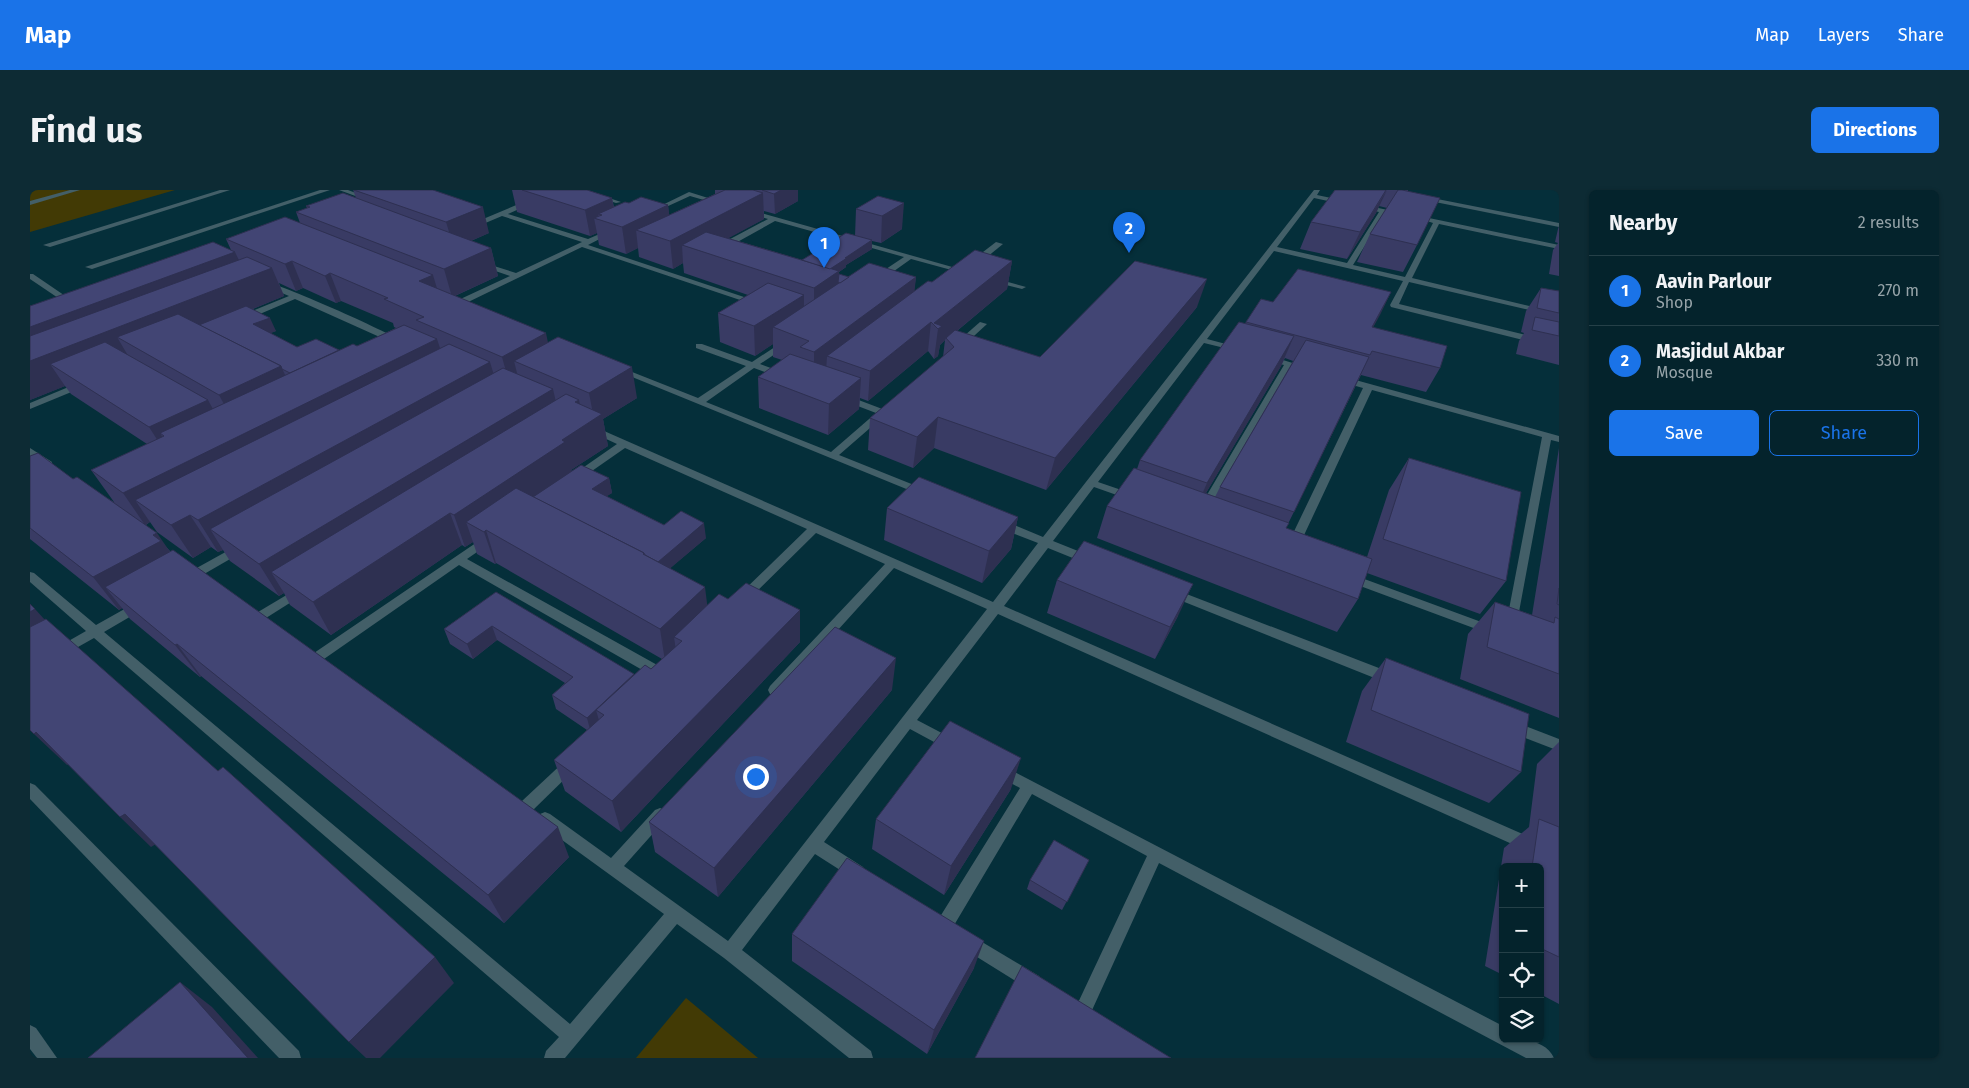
<!DOCTYPE html>
<html lang="en">
<head>
<meta charset="utf-8">
<style>
	body { margin:0; font-family:"Fira Sans",sans-serif; background:#0d2b34; color:#f1f3f6 }
	.controls { position:absolute; right:15px; bottom:15px; display:grid; overflow:hidden; border-radius:8px; box-shadow:0 1px 4px #0004 }
	.controls button { width:45px; height:45px; display:grid; place-items:center; padding:0; border:0; border-bottom:1px solid #254048; background:#04232c; color:#f1f3f6; font:25px sans-serif }
	.you { position:absolute; left:725px; top:586px; width:18px; height:18px; margin:-12px; border:4px solid #fff; border-radius:50%; background:#1a73e8; box-shadow:0 0 0 8px #1a73e833 }
	.badge { display:grid; place-items:center; width:32px; height:32px; border-radius:50%; background:#1a73e8; color:#fff; font-size:16px; font-weight:700 }
	.pin { position:absolute; translate:-50% -41px; filter:drop-shadow(0 1px 2px #0008) }
	.pin::after { content:''; position:absolute; top:26px; width:18px; height:15px; background:inherit; clip-path:polygon(0 0,100% 0,50% 100%) }
	.list { margin:0; padding:0; list-style:none }
	h2 { display:flex; justify-content:space-between; align-items:center; height:65px; margin:0; padding:0 20px; font-size:21px }
	h2 small { font-size:16px; font-weight:400; color:#97a4a9 }
	.list li { display:grid; grid-template-columns:32px 1fr auto; gap:15px; align-items:center; box-sizing:border-box; height:70px; padding:0 20px; border-top:1px solid #254048 }
	.list b { display:block; font-size:19px; white-space:nowrap }
	.list p { margin:0; font-size:16px; white-space:nowrap; color:#97a4a9 }
	.list em { font-size:16px; font-style:normal; color:#97a4a9 }
	.actions { display:flex; gap:10px; padding:15px 20px }
	.actions a { flex:1; padding:11px 0; border:1px solid #1a73e8; border-radius:8px; text-align:center; font-size:18px; color:#1a73e8 }
	.actions .main { background:#1a73e8; color:#fff }
	.icon { flex:none; width:28px; height:28px; fill:none; stroke:currentColor; stroke-width:2; stroke-linecap:round; stroke-linejoin:round }
	.map { position:relative; flex:none; width:1529px; height:868px; overflow:hidden; border-radius:8px }
	header { display:flex; align-items:center; gap:30px; box-sizing:border-box; height:70px; padding:0 25px; background:#1a73e8; color:#fff }
	header strong { font-size:24px }
	nav { display:flex; gap:28px; margin-inline-start:auto; font-size:18px }
	.intro { display:flex; align-items:center; justify-content:space-between; box-sizing:border-box; height:120px; padding:0 30px }
	h1 { margin:0; font-size:35px }
	.button { padding:12px 22px; border-radius:8px; background:#1a73e8; color:#fff; font-size:18px; font-weight:700 }
	main { display:flex; gap:30px; padding:0 30px }
	aside { flex:1; background:#04232c; border-radius:8px; box-shadow:0 1px 4px #0004 }
	.map>svg:first-child { display:block }
	.green { fill:#423a05 }
	.lines { fill:none; stroke-linecap:round; stroke-linejoin:round }
	.minor { fill:#435f68; fill-rule:evenodd }
	.wall { fill:#393b64; fill-rule:evenodd }
	.shaded-wall { fill:#2e3051 }
	.building { fill:#424574; stroke:#2e3051 }
</style>
</head>
<body>
<header>
<strong>Map</strong>
<nav><a>Map</a><a>Layers</a><a>Share</a></nav>
</header>
<div class="intro"><h1>Find us</h1><a class="button">Directions</a></div>
<main>
<div class="map">
<svg width="1529" height="868" viewBox="0 0 1529 868">
	<rect width="100%" height="100%" fill="#052f3a"/>
	<g class="green">
		<polygon points="0,0 145,0 0,42"/>
		<polygon points="656,808 728,868 606,868"/>
	</g>
	<g class="lines">
		<g class="minor">
			<polygon points="40,0 50,0 0,15 0,11"/>
			<polygon points="190,0 200,0 20,57 13,55"/>
			<polygon points="290,0 300,0 62,79 55,77"/>
			<polygon points="309,0 318,0 344,10 339,11"/>
			<polygon points="522,0 531,0 478,24 558,49 581,39 585,39 585,41 558,55 732,113 725,115 552,57 430,116 424,116 424,112 480,86 448,75 448,71 486,83 552,52 472,26 446,37 439,33 442,31 446,32"/>
			<polygon points="545,0 555,0 591,12 586,13"/>
			<path d="M1284,0H1290L1287,5L1372,23L1373,24L1370,26L1355,23L1323,75L1375,87L1403,33L1397,31V29L1399,28L1529,55V59L1409,34L1382,88L1529,123V127L1379,92L1369,114L1529,153V159L1361,117L1360,115L1373,91L1244,61L1177,149L1211,158V162L1174,153L1068,292L1106,305L1107,307L1106,309H1098L1064,297L1023,351L1063,367L1065,370L1063,373H1055L1018,358L974,416L1529,660V675L968,424L887,530L927,551L929,555L927,559L922,561L917,559L880,539L794,652L833,677L835,682L833,687L827,689L821,687L785,664L712,760L841,861L843,868H819L694,768L647,734L535,868H514L516,861L529,847L64,448L0,484V473L56,441L0,392V382L4,383L66,435L107,412H115L117,415L115,418L74,442L540,834L634,724L510,634L507,629L510,624L515,622L520,624L581,668L625,620L630,618L635,620L638,625L635,630L594,676L698,751L957,419L864,378L750,504H740L738,500L740,496L855,374L786,343L717,411H709L707,408L709,405L777,339L595,258L549,290H541V286L587,254L559,241V237H565L963,412L1008,353L967,337L965,334L967,331H975L1013,347ZM1284,8L1349,22L1317,73L1247,57Z"/>
			<polygon points="659,2 694,13 691,15 660,6 623,23 618,22"/>
			<polygon points="1392,6 1529,33 1529,37 1390,9 1389,8"/>
			<polygon points="717,19 940,82 936,84 881,69 850,91 844,91 844,87 874,67 745,31 693,60 687,60 687,56 738,29 715,22 715,20"/>
			<polygon points="966,52 973,54 946,76 940,76 940,72"/>
			<polygon points="0,84 3,84 47,114 40,116 0,89"/>
			<polygon points="960,87 996,97 992,99 960,91"/>
			<path d="M235,92C243,91 362,143 370,151L363,153L265,109L216,130H210V126L259,106L235,96Z"/>
			<polygon points="950,132 957,134 932,157 926,157 926,153"/>
			<polygon points="757,149 760,150 760,154 730,174 757,184 757,188 751,188 724,178 676,212 801,262 846,223 812,210 812,206 818,206 855,220 855,225 809,265 899,301 900,303 899,305 891,305 585,180 592,178 668,208 716,176 666,158 666,154 672,154 722,172"/>
			<polygon points="1237,165 1282,179 1278,182 1262,177 1178,320 1177,322 1169,322 1168,320 1254,175 1234,170 1233,168"/>
			<polygon points="1311,186 1529,246 1529,252 1521,250 1486,438 1478,438 1476,435 1512,247 1342,200 1268,358 1262,362 1258,361 1256,358 1333,198 1308,191 1308,187"/>
			<polygon points="53,191 58,194 56,196 0,219 0,213"/>
			<polygon points="0,258 22,272 22,276 14,276 0,266"/>
			<polygon points="459,344 463,345 465,348 463,351 437,369 638,481 640,485 638,489 628,489 429,375 294,469 284,469 283,466 284,463"/>
			<polygon points="210,354 214,355 216,358 214,361 162,391 154,391 152,388 154,385"/>
			<polygon points="1318,383 1465,437 1467,440 1461,445 1457,443 1314,390 1312,387 1314,384"/>
			<polygon points="270,397 274,398 276,401 274,404 236,428 228,428 226,425 228,422"/>
			<polygon points="1141,398 1367,485 1369,489 1367,493 1357,493 1137,405 1135,402 1137,399"/>
			<polygon points="1482,531 1529,549 1529,561 1477,541 1475,537 1477,533"/>
			<polygon points="542,567 547,569 549,573 547,577 502,621 497,623 492,621 489,616 492,611 537,569"/>
			<path d="M971,575L1473,836V849C1490,849 1516,849 1524,868H1496L1129,673L1058,829L1052,832L1046,829L1043,823L1046,817L1117,666L1002,604L920,742L914,744L908,742L906,736L908,730L990,598L966,585L964,581L966,577Z"/>
			<polygon points="0,593 5,595 269,861 271,868 249,868 0,609"/>
			<polygon points="937,743 1009,786 1012,792 1009,798 1003,801 997,798 931,757 929,751 931,745"/>
			<polygon points="0,835 6,838 27,868 7,868 0,859"/>
		</g>
	</g>
	<g class="wall">
		<path d="M323,0L459,43L441,51L461,58L468,86L425,106L518,153L607,208L573,229L578,256L541,280L542,281L579,288L582,303L576,306L634,335L676,348L640,378L677,416L698,409L770,420V452L591,642L535,601L524,570L557,540L526,519L522,505L535,493L467,450L443,469L420,454L414,439L466,402L604,485L621,479L632,469L466,373L465,374L447,364L443,352L435,357L432,355L301,445L260,415L254,403L249,406L200,371L193,360L188,362L181,357L163,368L127,342L120,332L116,335L140,361L539,667L474,733L171,486L170,487L100,429L92,418L89,420L0,349V266L43,289L84,312L61,280L117,254L41,204L35,196L0,210V116L201,60L196,49L270,33L266,22L277,18L276,16L326,8ZM249,93L266,101L273,98L306,113L311,111L363,133L364,137L366,138L327,156L309,160L267,157L240,143L246,141L223,119L254,106Z"/>
		<polygon points="482,0 557,0 582,8 584,17 599,13 638,15 639,25 685,4 685,0 768,0 768,11 745,24 734,21 734,29 698,48 772,70 825,46 826,19 848,6 872,39 851,53 842,51 842,59 816,75 816,77 809,82 809,84 819,87 886,87 884,101 902,92 982,71 977,99 927,141 1010,167 1167,117 1016,300 904,258 883,278 838,260 840,228 913,167 915,150 910,155 908,166 904,169 898,161 838,211 830,208 829,219 798,245 729,218 728,187 752,170 743,167 743,154 725,166 690,152 688,123 718,105 654,83 653,73 643,79 609,67 608,58 596,64 569,55 567,43 560,46 487,22"/>
		<polygon points="1305,0 1378,0 1378,1 1387,55 1373,82 1327,72 1340,44 1357,18 1349,16 1346,23 1317,69 1270,59 1281,32"/>
		<polygon points="1529,36 1529,86 1519,84 1523,60 1528,53 1525,52 1528,39"/>
		<polygon points="1511,98 1529,101 1529,175 1486,164 1489,151 1494,143 1491,142 1496,121"/>
		<path d="M1361,102L1343,137L1410,178L1396,202L1331,185L1256,338L1337,367L1359,300L1379,268L1476,391L1450,424L1337,383L1328,409L1307,442L1067,348L1077,316L1107,279L1110,270L1216,132L1243,112ZM1255,168L1263,171L1190,297L1185,307L1176,303L1251,176Z"/>
		<polygon points="1529,258 1529,528 1430,489 1438,444 1465,412 1502,425"/>
		<polygon points="857,318 988,327 981,359 952,393 854,350"/>
		<polygon points="1027,390 1148,426 1125,469 1017,423"/>
		<polygon points="1356,468 1491,582 1459,613 1316,552 1332,501"/>
		<polygon points="862,500 688,707 625,662 619,632"/>
		<polygon points="1529,552 1529,814 1510,804 1510,677 1473,677 1473,785 1455,776 1474,658 1499,637 1507,574"/>
		<polygon points="981,599 914,705 842,659 846,629"/>
		<polygon points="1059,670 1032,720 997,699 1000,690"/>
		<polygon points="762,744 944,778 897,864 762,771"/>
	</g>
	<g class="shaded-wall">
		<polygon points="743,0 768,0 768,11 745,24 744,4"/>
		<polygon points="1357,0 1346,23 1317,69 1330,42"/>
		<polygon points="733,3 734,29 673,62 652,55 653,73 643,79 640,51"/>
		<polygon points="582,8 586,34 572,25 568,24 569,30 564,28 567,43 560,46 555,20"/>
		<polygon points="874,13 872,39 851,53 852,26"/>
		<polygon points="638,15 641,42 606,40 608,58 596,64 592,37"/>
		<polygon points="453,17 459,43 424,58 416,32"/>
		<polygon points="842,50 842,59 816,75 816,77 809,82 808,110 784,127 784,98 798,80 815,68"/>
		<polygon points="461,58 468,86 422,107 414,79"/>
		<polygon points="205,62 217,87 242,78 254,106 175,138 87,147 100,169 20,174 35,196 0,210 0,137"/>
		<polygon points="262,71 273,98 266,101 255,74"/>
		<polygon points="982,71 977,99 917,149 916,148 915,150 910,155 908,166 904,169 908,139 904,133"/>
		<polygon points="300,83 311,111 306,113 295,86"/>
		<polygon points="403,85 411,112 389,91"/>
		<polygon points="886,87 883,115 797,166 796,182 784,192 784,162"/>
		<polygon points="1177,89 1167,117 1016,300 1025,268"/>
		<polygon points="1361,102 1350,125 1330,161 1342,137"/>
		<polygon points="774,105 774,134 743,137 743,154 725,166 724,136"/>
		<polygon points="240,128 246,141 229,148 223,134"/>
		<polygon points="901,132 898,161 838,211 840,181"/>
		<polygon points="516,143 522,172 484,171 489,191 480,196 472,167"/>
		<polygon points="1264,146 1251,176 1163,325 1177,293"/>
		<polygon points="407,149 417,179 105,310 120,332 115,335 93,303"/>
		<polygon points="460,172 469,202 180,339 193,360 188,362 168,330"/>
		<polygon points="251,176 265,207 206,236 189,205"/>
		<polygon points="602,177 607,208 573,229 578,256 541,280 542,283 456,340 466,373 465,374 454,342 436,332 443,352 435,357 424,325 532,250 545,212 549,210 554,236 564,229 559,203"/>
		<polygon points="831,188 829,219 798,245 799,214"/>
		<polygon points="523,199 530,230 241,382 254,403 249,406 229,374"/>
		<polygon points="178,210 195,241 130,243 144,266 139,268 119,237"/>
		<polygon points="908,227 904,258 883,278 887,247"/>
		<polygon points="579,288 582,303 565,314 562,299"/>
		<polygon points="420,323 432,355 301,445 283,412"/>
		<polygon points="160,325 181,357 163,368 141,335"/>
		<polygon points="988,327 981,359 952,393 959,361"/>
		<polygon points="674,333 676,348 630,387 628,372"/>
		<polygon points="127,343 149,375 75,397 92,418 89,420 63,387"/>
		<polygon points="1163,394 1148,426 1125,469 1140,437"/>
		<polygon points="675,397 679,429 644,447 646,461 635,471 630,439"/>
		<polygon points="5,419 34,451 0,471 0,422"/>
		<polygon points="770,420 770,452 591,642 582,611"/>
		<polygon points="462,436 467,450 443,469 437,454"/>
		<polygon points="147,454 171,486 170,487 145,455"/>
		<polygon points="866,468 862,500 688,707 684,678"/>
		<polygon points="604,484 574,525 566,520 570,534 561,543 557,528"/>
		<polygon points="6,542 39,574 37,575 4,544"/>
		<polygon points="991,568 981,599 914,705 921,676"/>
		<polygon points="95,624 126,654 121,657 90,627"/>
		<polygon points="528,637 539,667 474,733 458,705"/>
		<polygon points="954,751 944,778 897,864 904,840"/>
		<polygon points="405,767 424,793 350,868 336,868 319,852"/>
		<polygon points="150,792 182,817 228,868 218,868"/>
	</g>
	<g class="building">
		<polygon points="324,0 403,0 453,17 416,32"/>
		<polygon points="492,0 557,0 582,8 555,20"/>
		<polygon points="695,0 723,0 733,3 640,51 606,40"/>
		<polygon points="732,0 751,0 744,4"/>
		<polygon points="1305,0 1356,0 1330,42 1281,32"/>
		<polygon points="1368,0 1372,0 1410,8 1387,55 1340,44"/>
		<polygon points="313,3 461,58 414,79 266,22 280,17 276,16"/>
		<polygon points="848,6 874,13 852,26 826,19"/>
		<polygon points="611,7 638,15 592,37 564,28 572,25 568,24 595,12 599,13"/>
		<polygon points="255,27 403,85 389,91 516,143 472,167 386,130 394,127 354,109 358,108 300,83 295,86 262,71 255,74 196,49"/>
		<polygon points="676,42 809,81 784,98 652,55"/>
		<polygon points="816,43 842,50 815,68 817,68 800,79 772,70"/>
		<polygon points="183,52 205,62 0,137 0,116"/>
		<polygon points="945,60 982,71 904,133 912,136 908,139 901,132 840,181 797,166 898,91 902,92"/>
		<polygon points="217,67 242,78 0,171 0,146"/>
		<polygon points="1105,71 1177,89 1025,268 908,227 887,247 840,228 924,157 916,148 925,140 1010,167"/>
		<polygon points="839,73 886,87 784,162 770,157 779,151 743,137"/>
		<polygon points="1268,79 1361,102 1342,137 1417,156 1410,178 1342,161 1340,165 1216,132 1231,109 1243,112"/>
		<polygon points="809,84 819,87 810,93 808,92"/>
		<polygon points="738,93 774,105 724,136 688,123"/>
		<polygon points="1511,98 1529,101 1529,123 1507,118"/>
		<polygon points="216,116 240,128 223,134 267,157 286,149 309,160 260,183 252,179 251,176 169,135"/>
		<polygon points="148,124 251,176 189,205 87,147"/>
		<polygon points="1505,127 1529,132 1529,146 1502,140"/>
		<polygon points="1209,132 1264,146 1177,293 1110,270"/>
		<polygon points="374,135 407,149 93,303 61,280 134,246 130,243 323,154 327,156"/>
		<polygon points="528,147 602,177 559,203 484,171"/>
		<polygon points="1276,150 1339,167 1264,322 1190,297"/>
		<polygon points="75,152 178,210 119,237 20,174"/>
		<polygon points="419,154 460,172 168,330 160,325 141,335 105,310"/>
		<polygon points="760,164 831,188 799,214 728,187"/>
		<polygon points="473,178 523,199 229,374 180,339"/>
		<polygon points="536,204 549,210 545,212 572,224 532,250 535,252 424,325 420,323 283,412 241,382"/>
		<polygon points="8,263 43,289 47,287 127,343 123,345 131,351 63,387 0,338 0,266"/>
		<polygon points="1379,268 1491,302 1476,391 1353,349"/>
		<polygon points="551,275 579,288 562,299 634,335 651,321 674,333 628,372 615,365 614,363 503,307"/>
		<polygon points="1104,278 1259,333 1256,338 1342,369 1328,409 1077,316"/>
		<polygon points="889,287 988,327 959,361 857,318"/>
		<polygon points="486,298 614,363 613,364 675,397 630,439 456,340 454,342 436,332"/>
		<polygon points="1054,351 1163,394 1140,437 1027,390"/>
		<polygon points="143,360 528,637 458,705 147,454 145,455 75,397"/>
		<polygon points="716,393 770,420 582,611 524,570 574,525 566,520 615,475 621,479 652,451 644,447 689,404 698,409"/>
		<polygon points="1529,398 1529,415 1527,414"/>
		<polygon points="466,402 604,484 557,528 522,505 543,487 462,436 437,454 414,439"/>
		<polygon points="1465,412 1524,433 1525,427 1529,429 1529,484 1457,457"/>
		<polygon points="0,414 5,419 0,422"/>
		<polygon points="16,429 188,581 193,577 405,767 319,852 95,624 90,627 6,542 4,544 0,540 0,437"/>
		<polygon points="805,437 866,468 684,678 619,632"/>
		<polygon points="1356,468 1499,524 1491,582 1341,520"/>
		<polygon points="920,531 991,568 921,676 846,629"/>
		<polygon points="1509,629 1529,637 1529,767 1510,758 1510,677 1502,677"/>
		<polygon points="1024,650 1059,670 1037,712 1000,690"/>
		<polygon points="817,668 954,751 904,840 762,744"/>
		<polygon points="992,776 1141,868 945,868"/>
		<polygon points="150,792 218,868 58,868"/>
	</g>
</svg>
<div class="controls">
<button>+</button>
<button>−</button>
<button><svg class="icon" aria-label="locate" viewBox="0 0 24 24"><circle cx="12" cy="12" r="6"/><path d="M12 2v4M12 18v4M2 12h4M18 12h4"/></svg></button>
<button><svg class="icon" aria-label="layers" viewBox="0 0 24 24"><path d="M12 4l9 5-9 5-9-5zM3 14l9 5 9-5"/></svg></button>
</div>
<div class="you"></div>
<div class="pin badge" style="left:794px;top:78px">1</div>
<div class="pin badge" style="left:1099px;top:63px">2</div>
</div>
<aside>
<h2>Nearby<small>2 results</small></h2>
<ul class="list">
<li><span class="badge">1</span><div><b>Aavin Parlour</b><p>Shop</p></div><em>270 m</em></li>
<li><span class="badge">2</span><div><b>Masjidul Akbar</b><p>Mosque</p></div><em>330 m</em></li>
</ul>
<div class="actions"><a class="main">Save</a><a>Share</a></div>
</aside>
</main>
</body>
</html>
